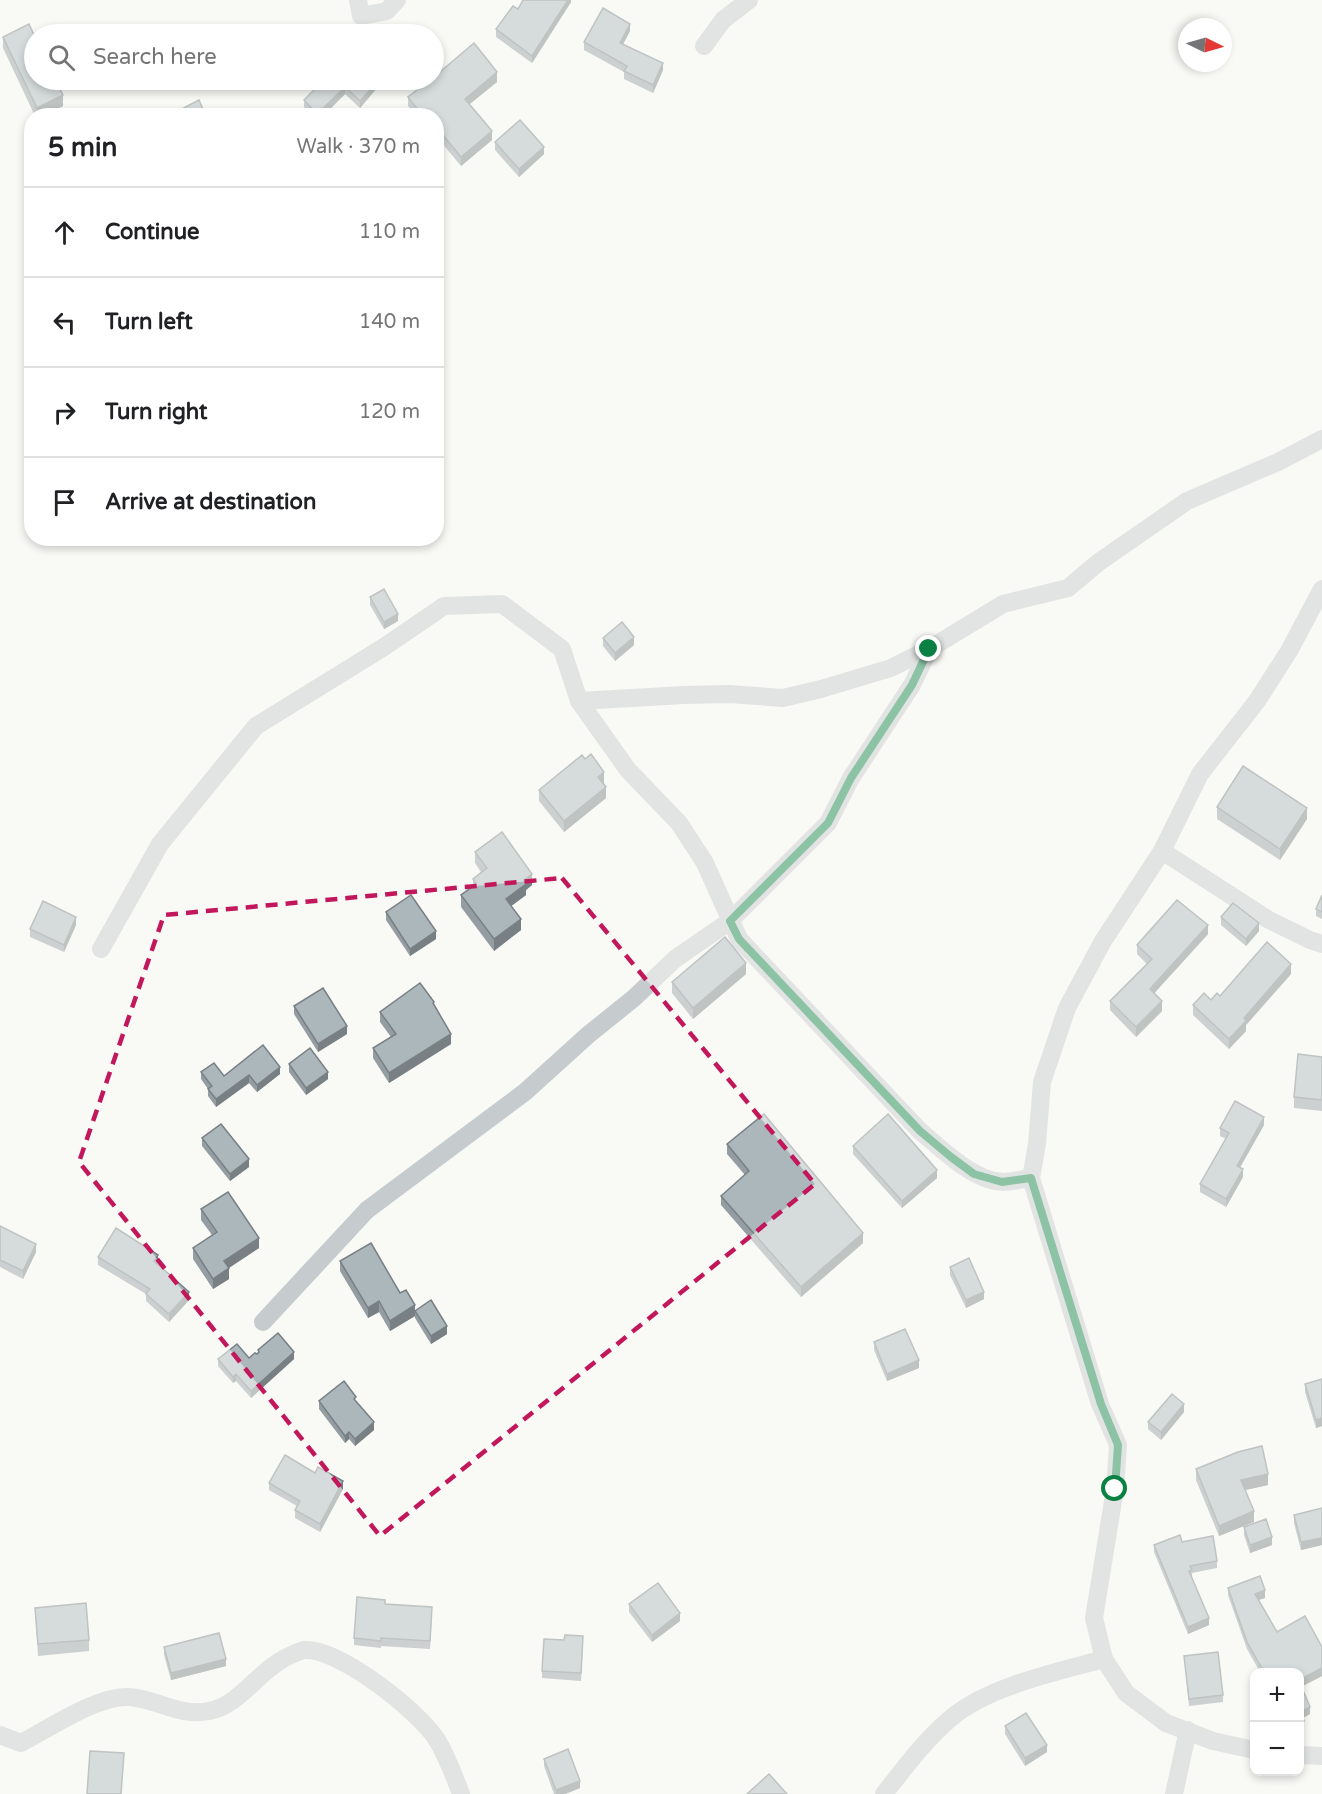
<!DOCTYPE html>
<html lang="en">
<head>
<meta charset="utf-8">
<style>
	body { margin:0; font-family:"Varela Round",sans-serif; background:#f6f6f6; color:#202124 }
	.controls { position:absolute; right:18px; bottom:18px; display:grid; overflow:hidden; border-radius:12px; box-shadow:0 3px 9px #0003 }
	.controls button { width:54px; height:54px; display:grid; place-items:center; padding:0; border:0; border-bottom:2px solid #e0e0e0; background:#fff; color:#202124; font:30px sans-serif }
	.compass { position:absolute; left:1178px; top:18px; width:54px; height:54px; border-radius:50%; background:#fff; box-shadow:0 3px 9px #0003; rotate:95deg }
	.stop { position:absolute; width:18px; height:18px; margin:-14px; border:4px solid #0b8043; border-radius:50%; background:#fff }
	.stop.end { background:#0b8043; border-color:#fff; box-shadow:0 2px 6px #0008 }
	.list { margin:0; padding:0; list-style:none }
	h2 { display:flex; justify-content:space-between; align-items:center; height:78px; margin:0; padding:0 24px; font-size:26px }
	h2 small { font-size:20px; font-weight:400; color:#757577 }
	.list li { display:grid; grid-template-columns:39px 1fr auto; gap:18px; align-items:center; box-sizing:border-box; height:90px; padding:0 24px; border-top:2px solid #e0e0e0 }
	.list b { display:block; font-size:22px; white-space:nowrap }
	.list em { font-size:20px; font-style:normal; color:#757577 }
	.icon { flex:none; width:33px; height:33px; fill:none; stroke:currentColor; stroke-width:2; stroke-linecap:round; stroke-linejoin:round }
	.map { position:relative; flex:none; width:1322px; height:1794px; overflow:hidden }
	.search { position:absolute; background:#fff; box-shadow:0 3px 9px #0003; left:24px; top:24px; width:420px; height:66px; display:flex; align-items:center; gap:15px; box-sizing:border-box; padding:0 21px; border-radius:33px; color:#757577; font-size:22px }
	.panel { position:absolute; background:#fff; box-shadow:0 3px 9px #0003; left:24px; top:108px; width:420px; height:438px; border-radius:24px }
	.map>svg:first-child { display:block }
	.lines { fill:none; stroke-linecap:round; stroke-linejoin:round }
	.street { stroke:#c6cbce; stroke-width:18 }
	.wall { fill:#949da2 }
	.shaded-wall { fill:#788084 }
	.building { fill:#acb7bc; stroke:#788084; stroke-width:1.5 }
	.route { stroke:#0b8043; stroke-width:8 }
	.marked { fill:none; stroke:#c2185b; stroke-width:4.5; stroke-dasharray:12 8; stroke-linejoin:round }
</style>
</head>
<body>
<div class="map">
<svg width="1322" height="1794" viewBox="0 0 1322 1794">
	<rect width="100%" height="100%" fill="#f9f9f6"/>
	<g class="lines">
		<g class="street">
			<polyline points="358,0 361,16 387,11 397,0"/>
			<polyline points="704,46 723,20 749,0"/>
			<polyline points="579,701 684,695 729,694 783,698 821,689 891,668 929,649"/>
			<polyline points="1162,851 1269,920 1310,940 1322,944"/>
			<path d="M101,949L160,844L256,726L384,647L444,606L502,604L562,649L579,701L628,770L679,823L705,863L739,939L920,1131C942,1149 973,1181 1003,1182C1012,1182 1022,1179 1031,1178"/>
			<polyline points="263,1322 367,1210 525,1092 588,1035 634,998 675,959 730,921 828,823 851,778 912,685 929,649 1003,604 1068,588 1099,562 1187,501 1278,462 1322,439"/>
			<path d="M0,1735L21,1743C50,1728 98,1695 129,1697C158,1699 179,1717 209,1711C239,1706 258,1671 287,1657C291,1655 299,1651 304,1650C338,1647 420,1712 437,1740C447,1756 454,1776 461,1794"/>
			<polyline points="1254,1750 1213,1741 1166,1723 1126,1693 1104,1659 1094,1618 1115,1489 1118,1445 1100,1404 1031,1178 1037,1144 1042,1082 1067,1008 1103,941 1162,851 1200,774 1257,701 1289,651 1322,589"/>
			<polyline points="1300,1755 1322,1756"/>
			<path d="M884,1794C905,1767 925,1740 951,1718C989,1686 1057,1672 1104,1659"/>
			<polyline points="1174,1794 1188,1730"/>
		</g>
	</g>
	<g class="wall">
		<polygon points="571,0 571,2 532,63 496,37 496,29 518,9"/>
		<polygon points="630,31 623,44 663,70 653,93 624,79 624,72 584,50 584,42"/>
		<polygon points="3,37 63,106 43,116 35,116 3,48"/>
		<polygon points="324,80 383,80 383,81 360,108 345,94 323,116 312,116 304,107 304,100"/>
		<polygon points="497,82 469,104 492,140 461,166 437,137 436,138 436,116 416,116 408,106 408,97"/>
		<polygon points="495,142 544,154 519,177 495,150"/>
		<polygon points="370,597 398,621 384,629 370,605"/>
		<polygon points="603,638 634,645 615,661 603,646"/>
		<polygon points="604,783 606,798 564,832 539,801 539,790"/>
		<polygon points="1217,807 1307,819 1280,860 1217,819"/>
		<polygon points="475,852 532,885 526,890 526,895 511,906 521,930 494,951 461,907 461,895 473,886 473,879 481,872 475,863"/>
		<polygon points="1322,895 1322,919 1316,916 1316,909"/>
		<polygon points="386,912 436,939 410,956 386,920"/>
		<polygon points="1221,917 1259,931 1246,946 1221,925"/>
		<polygon points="76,925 64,952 30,937 30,929"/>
		<polygon points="1208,934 1154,993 1162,1011 1136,1037 1110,1010 1110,1001 1147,964 1137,954 1137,945"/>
		<polygon points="746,974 693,1019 672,993 672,982"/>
		<polygon points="1291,974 1246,1025 1246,1031 1229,1049 1193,1015 1193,1005"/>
		<polygon points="294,1006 347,1034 318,1052 294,1014"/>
		<polygon points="434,1006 451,1044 389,1083 373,1058 373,1048 391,1037 380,1022 380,1012"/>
		<polygon points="1322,1057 1322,1111 1294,1108 1294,1097"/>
		<polygon points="289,1064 328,1079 306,1095 289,1072"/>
		<polygon points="201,1072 224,1076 280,1074 257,1092 249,1083 216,1107 208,1096 208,1089 201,1079"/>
		<polygon points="1264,1125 1240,1167 1243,1177 1226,1207 1200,1192 1200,1184 1226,1139 1220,1136 1220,1128"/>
		<polygon points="202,1138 249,1167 230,1181 202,1146"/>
		<polygon points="727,1144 863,1243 801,1297 721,1205 721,1196 745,1175 727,1154"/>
		<polygon points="853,1146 937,1178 902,1208 853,1154"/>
		<polygon points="201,1209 259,1248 229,1268 229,1279 213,1289 193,1259 193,1248 212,1235 201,1220"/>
		<polygon points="0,1226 36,1252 23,1279 0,1267"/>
		<polygon points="98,1257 158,1262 157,1264 189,1300 169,1322 146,1301 146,1294 98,1265"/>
		<polygon points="340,1261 400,1293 415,1311 447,1334 431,1344 415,1318 415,1316 390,1331 379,1312 368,1318 340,1271"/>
		<polygon points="950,1267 984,1299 966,1308 950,1275"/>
		<polygon points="874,1342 919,1368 887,1381 874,1350"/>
		<polygon points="258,1350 294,1359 251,1398 236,1381 233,1383 218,1366 218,1359 249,1358 257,1354 258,1353"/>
		<polygon points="1322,1379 1322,1426 1316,1428 1305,1392 1305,1384"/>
		<polygon points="319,1401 356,1402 374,1430 355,1446 349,1439 345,1443 319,1409"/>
		<polygon points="1184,1412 1161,1440 1148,1429 1148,1422"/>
		<polygon points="1196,1469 1268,1485 1245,1490 1254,1522 1219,1536 1196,1480"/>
		<polygon points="269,1483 343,1489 320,1532 295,1518 295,1510 297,1506 269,1490"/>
		<polygon points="1322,1508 1322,1545 1301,1550 1294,1523 1294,1515"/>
		<polygon points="1244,1527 1272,1545 1250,1553 1244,1535"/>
		<polygon points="1182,1542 1217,1561 1217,1568 1192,1573 1192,1577 1209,1625 1188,1634 1154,1552 1154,1545"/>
		<polygon points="1228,1588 1265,1598 1258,1600 1277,1632 1322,1647 1322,1676 1302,1686 1310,1714 1303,1718 1304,1728 1299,1730 1299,1672 1260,1672 1247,1649 1228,1595"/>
		<polygon points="629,1604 680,1621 652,1642 629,1612"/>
		<polygon points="385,1605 432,1615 430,1649 381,1646 381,1648 354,1645 354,1638"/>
		<polygon points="35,1608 89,1640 89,1651 38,1656"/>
		<polygon points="583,1644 581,1681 542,1678 542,1671"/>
		<polygon points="164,1647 226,1666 171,1680 164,1655"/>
		<polygon points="1184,1656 1223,1695 1223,1702 1189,1706"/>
		<polygon points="1005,1726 1047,1752 1025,1766 1005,1734"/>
		<polygon points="544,1759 580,1788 565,1794 554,1794 544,1766"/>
	</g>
	<g class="shaded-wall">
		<polygon points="568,0 571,0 571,2 532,63 532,56"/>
		<polygon points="630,24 630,31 620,50 620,43"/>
		<polygon points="663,63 663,70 653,93 653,85"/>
		<polygon points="497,72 497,82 465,108 465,99"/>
		<polygon points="379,80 383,80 383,81 360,108 360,101"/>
		<polygon points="345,87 345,94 323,116 317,116 317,114"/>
		<polygon points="63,95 63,106 43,116 37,116 37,108"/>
		<polygon points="492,131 492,140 461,166 461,157"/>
		<polygon points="544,147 544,154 519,177 519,169"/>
		<polygon points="398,614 398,621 384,629 384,622"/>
		<polygon points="634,637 634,645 615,661 615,653"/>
		<polygon points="604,772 604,783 598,788 598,777"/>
		<polygon points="606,787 606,798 564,832 564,821"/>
		<polygon points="1307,808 1307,819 1280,860 1280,849"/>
		<polygon points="532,874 532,885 526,890 526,895 506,910 506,899 524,880"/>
		<polygon points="76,917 76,925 64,952 64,945"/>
		<polygon points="521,919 521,930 494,951 494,939"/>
		<polygon points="1259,923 1259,931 1246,946 1246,939"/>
		<polygon points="1208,925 1208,934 1150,998 1150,989"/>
		<polygon points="436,931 436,939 410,956 410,949"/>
		<polygon points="746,963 746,974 693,1019 693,1008"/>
		<polygon points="1291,964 1291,974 1246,1025 1246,1031 1229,1049 1229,1039 1244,1018"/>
		<polygon points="1162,1001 1162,1011 1136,1037 1136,1027"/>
		<polygon points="347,1026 347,1034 318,1052 318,1044"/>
		<polygon points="451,1034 451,1044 389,1083 389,1073"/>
		<polygon points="280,1067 280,1074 257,1092 257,1085"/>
		<polygon points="328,1072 328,1079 306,1095 306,1088"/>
		<polygon points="249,1075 249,1083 216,1107 216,1099"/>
		<polygon points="1264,1117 1264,1125 1237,1173 1237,1166"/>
		<polygon points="249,1159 249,1167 230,1181 230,1174"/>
		<polygon points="1243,1169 1243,1177 1226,1207 1226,1199"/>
		<polygon points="937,1170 937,1178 902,1208 902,1201"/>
		<polygon points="863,1233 863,1243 801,1297 801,1287"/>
		<polygon points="259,1238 259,1248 224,1271 224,1261"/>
		<polygon points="36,1244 36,1252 23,1279 23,1271"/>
		<polygon points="158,1255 158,1262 154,1269 154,1261"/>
		<polygon points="229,1268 229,1279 213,1289 213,1279"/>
		<polygon points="189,1292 189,1300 169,1322 169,1314"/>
		<polygon points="984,1292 984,1299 966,1308 966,1300"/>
		<polygon points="379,1301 379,1312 368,1318 368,1308"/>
		<polygon points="415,1305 415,1316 390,1331 390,1321"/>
		<polygon points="447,1326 447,1334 431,1344 431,1336"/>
		<polygon points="294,1352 294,1359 251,1398 251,1391"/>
		<polygon points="919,1360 919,1368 887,1381 887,1374"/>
		<polygon points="236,1374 236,1381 233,1383 233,1377"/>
		<polygon points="1184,1404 1184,1412 1161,1440 1161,1432"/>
		<polygon points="1322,1418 1322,1426 1316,1428 1316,1420"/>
		<polygon points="374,1422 374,1430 355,1446 355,1439"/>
		<polygon points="349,1432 349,1439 345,1443 345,1436"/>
		<polygon points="1268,1474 1268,1485 1241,1491 1241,1480"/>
		<polygon points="343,1481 343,1489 320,1532 320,1524"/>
		<polygon points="1254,1511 1254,1522 1219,1536 1219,1526"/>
		<polygon points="1272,1537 1272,1545 1250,1553 1250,1545"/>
		<polygon points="1322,1538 1322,1545 1301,1550 1301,1542"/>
		<polygon points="1265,1590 1265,1598 1255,1601 1255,1594"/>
		<polygon points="680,1613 680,1621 652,1642 652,1635"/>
		<polygon points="1209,1618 1209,1625 1188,1634 1188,1627"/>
		<polygon points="226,1659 226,1666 171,1680 171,1673"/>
		<polygon points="1322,1668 1322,1676 1299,1688 1299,1680"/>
		<polygon points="1310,1707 1310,1714 1301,1719 1301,1712"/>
		<polygon points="1304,1721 1304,1728 1299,1730 1299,1723"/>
		<polygon points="1047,1745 1047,1752 1025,1766 1025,1758"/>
		<polygon points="580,1781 580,1788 565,1794 556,1794 556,1790"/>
	</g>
	<g class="building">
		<polygon points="523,0 568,0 532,56 496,29 513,6 518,9"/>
		<polygon points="603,8 630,24 620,43 663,63 653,85 624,71 627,66 584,42"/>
		<polygon points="29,24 34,35 34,80 55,80 63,95 37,108 3,37"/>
		<polygon points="474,43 497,72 465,99 492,131 461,157 437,128 436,128 436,116 423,116 408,97 430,80 434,80 434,77"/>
		<polygon points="324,80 379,80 360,101 345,87 317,114 304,100"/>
		<polygon points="199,100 206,116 171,116 170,115"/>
		<polygon points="520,120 544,147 519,169 495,142"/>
		<polygon points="384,589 398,614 384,622 370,597"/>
		<polygon points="622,622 634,637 615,653 603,638"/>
		<polygon points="591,754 604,772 598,777 606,787 564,821 539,790 582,755 585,759"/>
		<polygon points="1243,766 1307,808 1280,849 1217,807"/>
		<polygon points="502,832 532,874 524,880 526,884 506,899 521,919 494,939 461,895 476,884 473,879 487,868 475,852"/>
		<polygon points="411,895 436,931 410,949 386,912"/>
		<polygon points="1322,895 1322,912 1316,909"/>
		<polygon points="1177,900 1208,925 1150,989 1162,1001 1136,1027 1110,1001 1152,959 1137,945"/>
		<polygon points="43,901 76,917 64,945 30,929"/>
		<polygon points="1233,903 1259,923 1246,939 1221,917"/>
		<polygon points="725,937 746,963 693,1008 672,982"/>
		<polygon points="1267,942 1291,964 1244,1018 1246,1021 1229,1039 1193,1005 1204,993 1211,1000 1217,993 1220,996"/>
		<polygon points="420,983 434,1002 433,1003 451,1034 389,1073 373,1048 396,1034 380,1012"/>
		<polygon points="323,988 347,1026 318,1044 294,1006"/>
		<polygon points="263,1045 280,1067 257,1085 249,1075 216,1099 208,1089 212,1086 201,1072 214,1063 224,1076"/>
		<polygon points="310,1048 328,1072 306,1088 289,1064"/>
		<polygon points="1298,1054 1322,1057 1322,1100 1294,1097"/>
		<polygon points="1235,1101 1264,1117 1237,1166 1243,1169 1226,1199 1200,1184 1229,1133 1220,1128"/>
		<polygon points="764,1114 863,1233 801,1287 721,1196 749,1171 727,1144"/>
		<polygon points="888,1114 937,1170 902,1201 853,1146"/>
		<polygon points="221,1124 249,1159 230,1174 202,1138"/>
		<polygon points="228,1192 259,1238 224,1261 229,1268 213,1279 193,1248 217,1232 201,1209"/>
		<polygon points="0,1226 36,1244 23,1271 0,1260"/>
		<polygon points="116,1228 158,1255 154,1261 189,1292 169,1314 146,1294 150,1289 98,1257"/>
		<polygon points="371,1243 400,1293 406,1290 415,1305 390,1321 379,1301 368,1308 340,1261"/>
		<polygon points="969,1258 984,1292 966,1300 950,1267"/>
		<polygon points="431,1300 447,1326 431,1336 415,1311"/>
		<polygon points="905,1329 919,1360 887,1374 874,1342"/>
		<polygon points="278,1333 294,1352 251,1391 236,1374 233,1377 218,1359 237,1344 249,1358 255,1353 257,1354 259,1352 258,1350"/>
		<polygon points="1322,1379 1322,1418 1316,1420 1305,1384"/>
		<polygon points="344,1381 356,1397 354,1399 374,1422 355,1439 349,1432 345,1436 319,1401"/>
		<polygon points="1172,1394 1184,1404 1161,1432 1148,1422"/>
		<polygon points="1262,1446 1268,1474 1241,1480 1254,1511 1219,1526 1196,1469 1238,1452"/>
		<polygon points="285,1455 315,1473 318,1467 343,1481 320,1524 295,1510 300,1501 269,1483"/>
		<polygon points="1322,1508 1322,1538 1301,1542 1294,1515"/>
		<polygon points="1266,1519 1272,1537 1250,1545 1244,1527"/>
		<polygon points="1180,1535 1182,1542 1213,1536 1217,1561 1190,1566 1192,1570 1189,1571 1209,1618 1188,1627 1154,1545"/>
		<polygon points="1260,1576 1265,1590 1255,1594 1277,1632 1305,1616 1322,1647 1322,1668 1299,1680 1299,1672 1264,1672 1247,1642 1228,1588"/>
		<polygon points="658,1583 680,1613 652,1635 629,1604"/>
		<polygon points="357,1597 385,1600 385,1604 432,1607 430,1641 381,1638 381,1641 354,1638"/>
		<polygon points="86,1603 89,1640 38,1644 35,1608"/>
		<polygon points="219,1633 226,1659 171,1673 164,1647"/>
		<polygon points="565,1635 583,1636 581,1673 542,1671 544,1639 564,1640"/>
		<polygon points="1218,1652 1223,1695 1189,1699 1184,1656"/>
		<polygon points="1299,1681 1310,1707 1301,1712 1304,1721 1299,1723"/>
		<polygon points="1026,1713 1047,1745 1025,1758 1005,1726"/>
		<polygon points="568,1749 580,1781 556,1790 544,1759"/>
		<polygon points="90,1751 124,1753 121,1794 87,1794"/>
		<polygon points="769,1774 787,1794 747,1794"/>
	</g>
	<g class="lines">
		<polyline class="route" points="929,649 912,685 851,778 828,823 730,921 739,939 920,1131 951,1157 974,1174 1002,1182 1031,1178 1101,1404 1118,1445 1115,1489"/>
	</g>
	<path d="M0 0H1322V1794H0ZM562,878L815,1184L380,1536L79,1162L164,915Z" fill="#f9f9f6" fill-opacity=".55" fill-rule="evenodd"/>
	<path class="marked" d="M562,878L815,1184L380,1536L79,1162L164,915Z"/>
</svg>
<div class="controls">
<button>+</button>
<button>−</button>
</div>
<svg class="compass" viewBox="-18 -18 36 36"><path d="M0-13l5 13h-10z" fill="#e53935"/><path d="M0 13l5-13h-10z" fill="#757577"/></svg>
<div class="stop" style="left:1115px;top:1489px"></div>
<div class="stop end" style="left:929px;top:649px"></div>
<div class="search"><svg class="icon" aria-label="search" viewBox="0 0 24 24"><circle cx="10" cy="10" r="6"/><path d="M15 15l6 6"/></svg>Search here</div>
<section class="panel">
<h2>5 min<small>Walk · 370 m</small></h2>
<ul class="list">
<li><svg class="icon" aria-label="ahead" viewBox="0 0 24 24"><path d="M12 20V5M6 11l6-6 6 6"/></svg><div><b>Continue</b></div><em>110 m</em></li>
<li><svg class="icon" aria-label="left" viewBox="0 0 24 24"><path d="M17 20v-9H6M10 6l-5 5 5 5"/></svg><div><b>Turn left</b></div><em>140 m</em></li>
<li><svg class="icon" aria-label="right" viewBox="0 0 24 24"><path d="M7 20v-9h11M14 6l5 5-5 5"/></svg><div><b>Turn right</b></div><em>120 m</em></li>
<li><svg class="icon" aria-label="arrive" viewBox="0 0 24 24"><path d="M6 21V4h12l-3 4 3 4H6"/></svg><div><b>Arrive at destination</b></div></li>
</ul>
</section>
</div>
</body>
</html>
